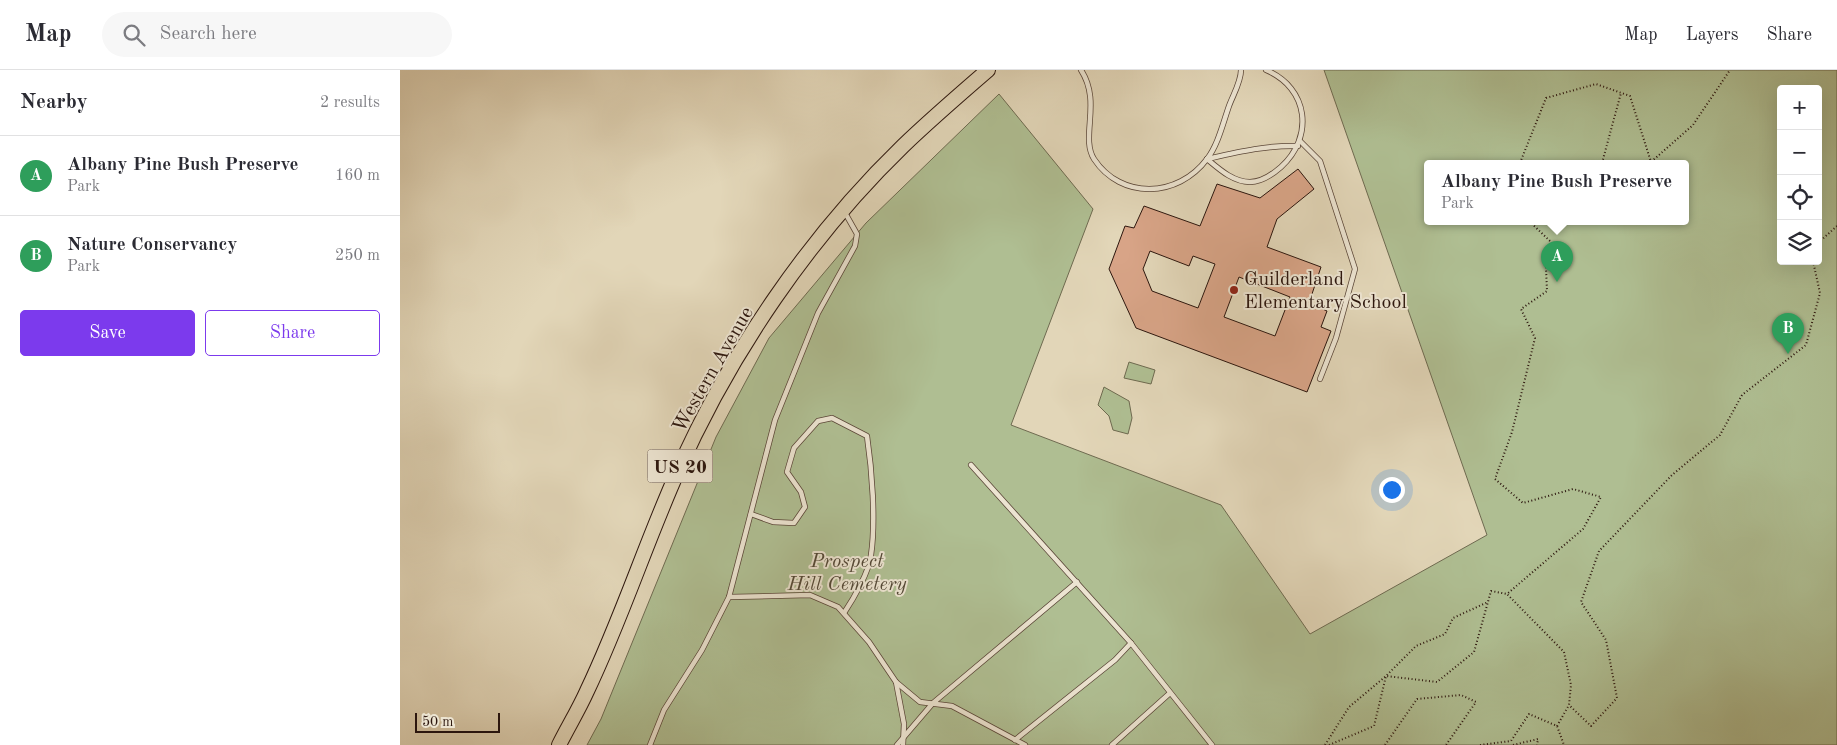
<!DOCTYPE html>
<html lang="en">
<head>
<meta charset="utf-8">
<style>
	body { margin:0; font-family:"Old Standard TT",serif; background:#f7f7f7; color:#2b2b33 }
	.controls { position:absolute; right:15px; top:15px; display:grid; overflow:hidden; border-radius:5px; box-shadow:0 5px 20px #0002 }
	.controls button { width:45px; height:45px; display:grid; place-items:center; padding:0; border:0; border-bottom:1px solid #e1e1e2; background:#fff; color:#2b2b33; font:25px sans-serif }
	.scale { position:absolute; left:15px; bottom:12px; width:85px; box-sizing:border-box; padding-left:5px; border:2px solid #2c160e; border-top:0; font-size:14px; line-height:18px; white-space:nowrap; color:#2c160e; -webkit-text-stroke:4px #ece4d1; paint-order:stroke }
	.you { position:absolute; left:991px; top:419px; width:18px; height:18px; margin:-12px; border:4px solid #fff; border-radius:50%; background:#1a73e8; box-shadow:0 0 0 8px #1a73e833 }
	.badge { display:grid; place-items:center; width:32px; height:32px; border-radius:50%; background:#7c3aed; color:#fff; font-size:16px; font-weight:700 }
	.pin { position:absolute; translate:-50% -41px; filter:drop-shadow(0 1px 2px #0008) }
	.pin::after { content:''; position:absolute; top:26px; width:18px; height:15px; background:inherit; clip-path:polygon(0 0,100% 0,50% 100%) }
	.popup { position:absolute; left:1024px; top:90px; width:265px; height:65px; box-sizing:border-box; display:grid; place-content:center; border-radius:5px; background:#fff; filter:drop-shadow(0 1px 4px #0005); font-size:16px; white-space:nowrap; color:#7c7c81 }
	.popup b { font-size:19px; color:#2b2b33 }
	.popup::after { content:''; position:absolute; left:50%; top:100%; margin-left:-10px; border:10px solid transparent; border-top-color:#fff }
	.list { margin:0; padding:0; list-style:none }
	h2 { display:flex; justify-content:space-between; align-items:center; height:65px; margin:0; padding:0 20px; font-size:21px }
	h2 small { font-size:16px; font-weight:400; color:#7c7c81 }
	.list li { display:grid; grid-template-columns:32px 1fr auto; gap:15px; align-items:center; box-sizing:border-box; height:80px; padding:0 20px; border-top:1px solid #e1e1e2 }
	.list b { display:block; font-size:19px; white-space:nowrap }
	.list p { margin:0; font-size:16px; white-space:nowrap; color:#7c7c81 }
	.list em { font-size:16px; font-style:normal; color:#7c7c81 }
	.actions { display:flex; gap:10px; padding:15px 20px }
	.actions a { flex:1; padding:11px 0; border:1px solid #7c3aed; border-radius:5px; text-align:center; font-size:18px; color:#7c3aed }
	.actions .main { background:#7c3aed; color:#fff }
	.icon { flex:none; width:28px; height:28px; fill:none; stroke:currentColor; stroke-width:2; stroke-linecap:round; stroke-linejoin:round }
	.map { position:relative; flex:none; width:1437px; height:675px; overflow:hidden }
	header { display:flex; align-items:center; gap:30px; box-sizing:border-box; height:70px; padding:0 25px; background:#fff; border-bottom:1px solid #e1e1e2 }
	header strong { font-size:24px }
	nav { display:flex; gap:28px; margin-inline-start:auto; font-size:18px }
	.search { width:350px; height:45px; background:#f7f7f7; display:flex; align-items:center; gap:12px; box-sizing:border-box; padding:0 18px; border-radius:28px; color:#7c7c81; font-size:19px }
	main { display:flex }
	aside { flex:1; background:#fff }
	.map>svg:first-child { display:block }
	.green { fill:#afbe92; stroke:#6e6a50; fill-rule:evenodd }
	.building { fill:#d8a487; stroke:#2c160e; fill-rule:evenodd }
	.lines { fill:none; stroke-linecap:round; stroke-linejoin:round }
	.service-casing { stroke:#5a4638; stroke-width:6 }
	.primary-casing { stroke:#2c160e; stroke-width:16 }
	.path { stroke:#2c160e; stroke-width:2; stroke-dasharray:1 2.5; stroke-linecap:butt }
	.service { stroke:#ece4d1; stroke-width:4.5 }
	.primary { stroke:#e2d6b8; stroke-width:14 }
	.poi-dot { fill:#8f2418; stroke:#ece4d1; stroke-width:2 }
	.labels { text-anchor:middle; stroke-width:4; stroke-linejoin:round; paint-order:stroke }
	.shield { fill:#ece4d1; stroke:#665448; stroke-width:1 }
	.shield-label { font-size:19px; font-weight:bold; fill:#2c160e }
	.poi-label { font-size:20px; fill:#2c160e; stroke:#ece4d1; text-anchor:start }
	.street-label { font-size:20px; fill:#2c160e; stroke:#ece4d1 }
	.park-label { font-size:20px; font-style:italic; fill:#534836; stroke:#ece4d1 }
</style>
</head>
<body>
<header>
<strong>Map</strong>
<div class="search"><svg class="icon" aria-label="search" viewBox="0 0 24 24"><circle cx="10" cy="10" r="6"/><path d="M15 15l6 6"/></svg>Search here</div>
<nav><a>Map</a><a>Layers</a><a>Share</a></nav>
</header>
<main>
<aside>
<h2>Nearby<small>2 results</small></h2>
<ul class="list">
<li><span class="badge" style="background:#2e9e5b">A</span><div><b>Albany Pine Bush Preserve</b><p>Park</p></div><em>160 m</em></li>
<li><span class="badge" style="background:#2e9e5b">B</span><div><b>Nature Conservancy</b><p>Park</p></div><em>250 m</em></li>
</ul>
<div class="actions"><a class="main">Save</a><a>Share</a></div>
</aside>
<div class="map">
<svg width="1437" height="675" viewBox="0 0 1437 675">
	<rect width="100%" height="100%" fill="#e2d6b8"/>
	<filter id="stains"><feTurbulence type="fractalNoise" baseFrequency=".004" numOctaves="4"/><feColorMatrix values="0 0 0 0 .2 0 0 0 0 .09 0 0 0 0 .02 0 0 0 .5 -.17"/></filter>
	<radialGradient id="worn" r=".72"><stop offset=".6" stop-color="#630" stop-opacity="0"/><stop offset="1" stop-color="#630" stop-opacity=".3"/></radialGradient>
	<g class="green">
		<path d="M924,0H1437V675H187L201,649L316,367L369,268L466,153L599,24L693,139L611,355L821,435L910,564L1087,465ZM1381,19H1418V191H1381ZM1028,93H1286V151H1028Z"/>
		<polygon points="729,292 755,300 751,314 724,308"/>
		<polygon points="704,317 729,331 732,348 728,364 713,360 709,346 698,335"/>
	</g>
	<path class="building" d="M898,99L914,119L877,149L867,177L921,197L909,233L927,241L921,257L931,261L907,322L736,258L709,199L725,156L734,158L744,136L800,156L817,114L860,128ZM750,181L789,196L793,186L815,194L798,238L752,221L743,199ZM839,207L890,227L875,266L824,247Z"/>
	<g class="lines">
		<defs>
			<g id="service">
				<path d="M681,0C702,32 680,67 694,89C721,130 778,128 807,89C818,75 823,53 829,36C833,25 841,12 841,0"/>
				<polyline points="900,71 920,91 955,199 936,268 920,309"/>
				<path d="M807,89C819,99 833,112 850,112C862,112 873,104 881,97C914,67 909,18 866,0"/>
				<path d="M807,89C838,82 867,75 898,76"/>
				<polyline points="571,395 731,573 812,675"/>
				<path d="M351,444L373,452L394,453L405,437L401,422L387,402L394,378L418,351L432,348L467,366C472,400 476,451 471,485C469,502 454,528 444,543"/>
				<polyline points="329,527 410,525 438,537 469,572 496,612 520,632 552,636 625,675"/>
				<polyline points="496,612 504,654 503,675"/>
				<polyline points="615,670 715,590 731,573"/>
				<polyline points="250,675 264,640 302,580 329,527 375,350 418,243 455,176 457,164 444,141"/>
				<polyline points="497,675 533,633 677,512"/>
				<polyline points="712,675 770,623"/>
			</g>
			<path id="primary" d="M159,675C168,657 179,639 187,621C221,550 245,475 277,403C330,283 409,167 503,76C530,50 559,25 588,0"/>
		</defs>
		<use href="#service" class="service-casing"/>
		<use href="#primary" class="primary-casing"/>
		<g class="path">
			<polyline points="1120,93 1146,28 1196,14 1230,26 1251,92 1293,55 1330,0"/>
			<polyline points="1202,93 1221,23"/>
			<polyline points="1129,151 1151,172 1146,198 1147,221 1121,239 1135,268 1112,362 1095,409 1123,433 1173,419 1201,427 1183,459 1107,524 1164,582 1171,615 1169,635 1191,656 1217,628 1206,570 1181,532 1199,481 1272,405 1320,365 1342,325 1406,275 1420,223 1413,191"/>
			<polyline points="1418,173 1437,156"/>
			<polyline points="1157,656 1169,635"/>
			<polyline points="925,675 949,637 986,606 1016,576 1045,564 1053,548 1088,532"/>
			<polyline points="929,675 974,656 986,606 1037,612 1074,582 1091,521 1107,524"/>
			<polyline points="985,675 1017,629 1061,625 1076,632 1046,675"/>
			<polyline points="1080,675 1111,671 1129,644 1157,656 1164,675"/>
			<polyline points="1113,675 1138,669 1137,675"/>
		</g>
		<use href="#service" class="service"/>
		<use href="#primary" class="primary"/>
	</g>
	<circle class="poi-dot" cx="834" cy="220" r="5"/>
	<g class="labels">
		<rect class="shield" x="247.5" y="379.5" width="65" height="33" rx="4"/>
		<g class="shield-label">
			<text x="280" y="403">US 20</text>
		</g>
		<g class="poi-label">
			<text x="844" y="215">Guilderland<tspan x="844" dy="23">Elementary School</tspan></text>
		</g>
		<g class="street-label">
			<text transform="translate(312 299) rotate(-60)" y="7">Western Avenue</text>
		</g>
		<g class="park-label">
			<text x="447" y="497">Prospect<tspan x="447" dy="23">Hill Cemetery</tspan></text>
		</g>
	</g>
	<rect width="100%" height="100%" filter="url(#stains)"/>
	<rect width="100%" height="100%" fill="url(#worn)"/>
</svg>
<div class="controls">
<button>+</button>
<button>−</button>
<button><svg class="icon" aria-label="locate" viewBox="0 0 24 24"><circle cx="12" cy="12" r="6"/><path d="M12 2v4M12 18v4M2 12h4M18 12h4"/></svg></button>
<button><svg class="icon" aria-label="layers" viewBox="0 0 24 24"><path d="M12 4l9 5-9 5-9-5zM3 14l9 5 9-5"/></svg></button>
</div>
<div class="scale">50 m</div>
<div class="you"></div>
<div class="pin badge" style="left:1157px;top:212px;background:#2e9e5b">A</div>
<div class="popup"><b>Albany Pine Bush Preserve</b>Park</div>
<div class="pin badge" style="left:1388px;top:284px;background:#2e9e5b">B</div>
</div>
</main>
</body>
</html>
